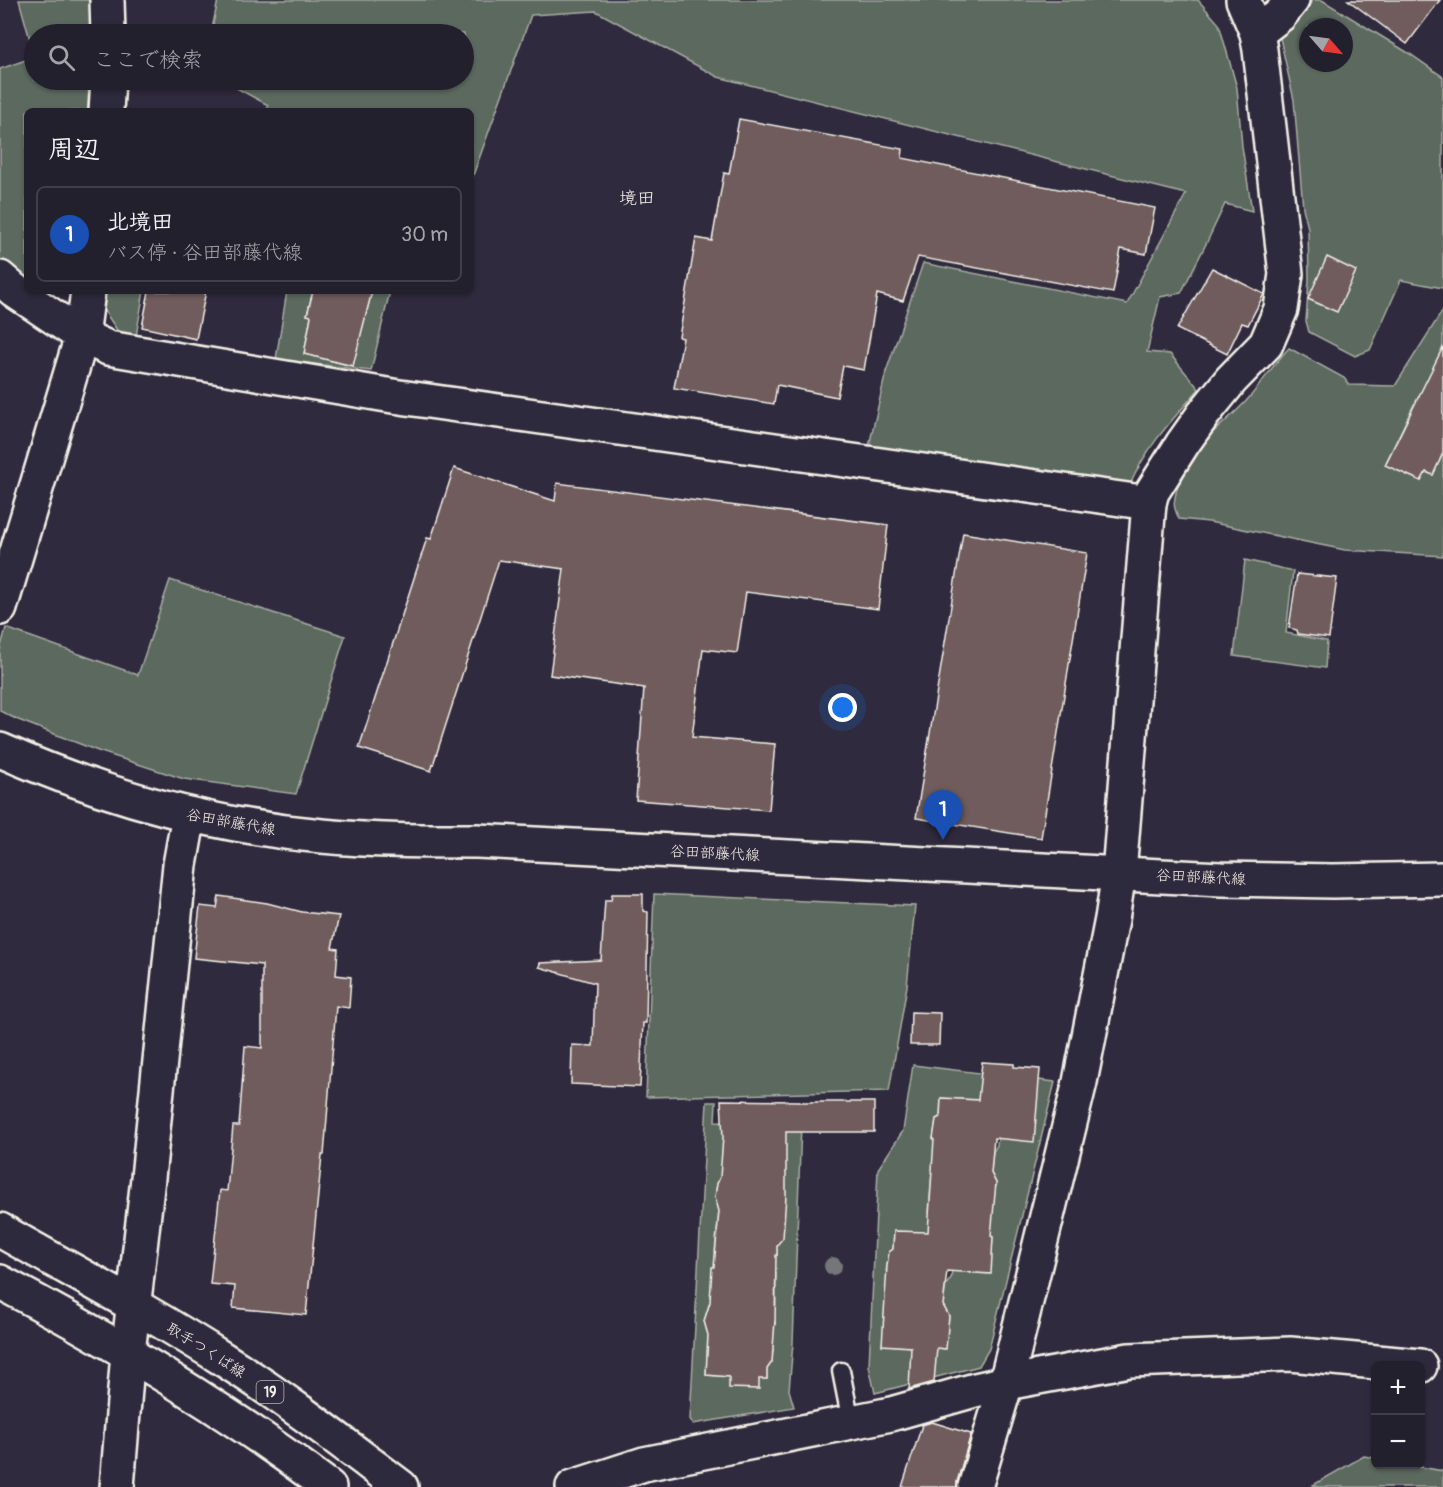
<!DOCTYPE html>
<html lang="ja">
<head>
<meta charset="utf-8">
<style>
	body { margin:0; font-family:Pangolin,"Klee One",sans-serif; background:#2f2d3a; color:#f1f3f6 }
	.controls { position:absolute; right:18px; bottom:18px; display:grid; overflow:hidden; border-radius:9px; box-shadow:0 2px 4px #0004 }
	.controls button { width:54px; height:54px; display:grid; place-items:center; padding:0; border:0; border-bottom:2px solid #403e4a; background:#23202e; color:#f1f3f6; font:30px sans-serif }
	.compass { position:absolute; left:1299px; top:18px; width:54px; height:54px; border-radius:50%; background:#23202e; box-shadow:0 2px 4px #0004; rotate:118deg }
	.you { position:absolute; left:843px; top:708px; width:21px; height:21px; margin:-15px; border:4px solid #fff; border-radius:50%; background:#1a73e8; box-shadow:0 0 0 9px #1a73e833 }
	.badge { display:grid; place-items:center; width:39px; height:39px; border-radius:50%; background:#8bbbb9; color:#fff; font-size:20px; font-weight:700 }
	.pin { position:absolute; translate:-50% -50px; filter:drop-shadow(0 2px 3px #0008) }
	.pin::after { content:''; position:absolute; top:32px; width:21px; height:18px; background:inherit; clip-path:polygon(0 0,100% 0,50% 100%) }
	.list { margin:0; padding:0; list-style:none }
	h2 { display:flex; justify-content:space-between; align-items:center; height:78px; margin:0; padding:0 24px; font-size:26px }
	h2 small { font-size:20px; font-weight:400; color:#a3a3aa }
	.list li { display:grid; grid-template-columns:39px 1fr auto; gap:18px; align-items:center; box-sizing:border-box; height:96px; margin:0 12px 12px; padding:0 12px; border:2px solid #403e4a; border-radius:9px }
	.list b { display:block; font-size:22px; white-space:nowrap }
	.list p { margin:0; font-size:20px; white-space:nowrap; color:#a3a3aa }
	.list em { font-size:20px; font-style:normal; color:#a3a3aa }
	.icon { flex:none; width:33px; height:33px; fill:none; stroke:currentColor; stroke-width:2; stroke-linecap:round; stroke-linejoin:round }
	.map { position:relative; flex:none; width:1443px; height:1487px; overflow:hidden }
	.search { position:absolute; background:#23202e; box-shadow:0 2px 4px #0004; left:24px; top:24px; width:450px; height:66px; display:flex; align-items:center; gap:15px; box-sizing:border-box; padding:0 21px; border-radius:33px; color:#a3a3aa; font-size:22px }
	.panel { position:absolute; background:#23202e; box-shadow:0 2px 4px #0004; left:24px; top:108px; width:450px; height:186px; border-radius:9px }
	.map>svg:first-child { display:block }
	.green { fill:#5b695f; stroke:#a8ada4; stroke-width:1.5; fill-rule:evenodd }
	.building { fill:#705b5d; stroke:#f4f1e8; stroke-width:1.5 }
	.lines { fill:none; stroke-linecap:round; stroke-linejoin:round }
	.lane-casing { stroke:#f4f1e8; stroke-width:21 }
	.street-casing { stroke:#f4f1e8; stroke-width:38 }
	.secondary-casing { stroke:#f4f1e8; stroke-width:38 }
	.primary-casing { stroke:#f4f1e8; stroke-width:38 }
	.lane { stroke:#2f2a3d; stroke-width:16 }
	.street { stroke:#2f2a3d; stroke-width:33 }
	.secondary { stroke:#2f2a3d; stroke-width:33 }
	.primary { stroke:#2f2a3d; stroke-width:33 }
	.tree { fill:#757679 }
	.labels { text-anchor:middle; stroke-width:4.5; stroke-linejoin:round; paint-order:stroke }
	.shield { fill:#2f2a3d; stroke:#b9b5b5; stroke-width:1.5 }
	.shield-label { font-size:14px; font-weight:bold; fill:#f4f1e8 }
	.street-label { font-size:15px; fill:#f4f1e8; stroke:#2f2a3d }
	.quarter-label { font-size:18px; fill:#f4f1e8; stroke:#2f2a3d }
</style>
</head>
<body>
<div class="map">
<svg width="1443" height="1487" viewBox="0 0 1443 1487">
	<rect width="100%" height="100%" fill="#2f2a3d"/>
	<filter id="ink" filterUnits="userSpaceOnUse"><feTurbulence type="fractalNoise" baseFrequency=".0167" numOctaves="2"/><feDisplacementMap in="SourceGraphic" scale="12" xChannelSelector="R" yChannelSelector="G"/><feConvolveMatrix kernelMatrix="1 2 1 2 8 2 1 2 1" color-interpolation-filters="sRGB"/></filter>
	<g filter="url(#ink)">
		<g class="green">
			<polygon points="19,0 91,0 90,34 34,34 34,54"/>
			<path d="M218,0H1198L1219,24L1237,88L1242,146L1252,211L1225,204L1207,242L1181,293L1160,297L1147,352L1170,354L1199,389C1172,420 1146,447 1130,485L869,446L886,372L923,263L1127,304L1186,194L718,77L596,11L531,15L471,181V111H267L268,105L222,80H464V34H211Z"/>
			<path d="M1313,0H1322L1410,54L1443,77V288L1401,280L1370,350L1355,356L1309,332L1306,321L1309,280L1308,228L1303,208L1294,100L1280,38ZM1308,27H1344V63H1308Z"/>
			<polygon points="34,57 34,80 89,80 88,111 27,111 27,288 0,264 0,69"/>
			<polygon points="106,291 144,291 136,336 119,333 103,309"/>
			<polygon points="287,291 313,291 307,315 311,316 304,354 352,366 372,291 390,291 371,371 276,359"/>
			<path d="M1443,310V347L1424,387L1435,416L1414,404L1385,465L1421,481L1426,472L1433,475L1443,453V556L1345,550L1209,522L1179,519C1172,504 1174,503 1177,488C1184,447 1223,428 1248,399C1263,382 1274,363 1289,348L1344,378L1349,385L1395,386Z"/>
			<polygon points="1245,560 1293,571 1286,633 1327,641 1325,668 1234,656"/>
			<polygon points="170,580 345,636 296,794 184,779 98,751 16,719 0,711 0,650 6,628 138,675"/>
			<polygon points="654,894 915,906 907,986 889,1091 646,1097"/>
			<path d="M913,1065L1055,1082L989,1349L979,1366L875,1393L869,1366L878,1169L903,1131ZM941,1098L1003,1101L997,1145L993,1152L991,1173L996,1183L992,1216L929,1212L932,1171L965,1142L933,1139L936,1119L940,1117ZM894,1231L956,1234L951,1278L946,1285L943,1305L949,1316L945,1349L882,1344L918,1275L886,1271L889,1252L893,1249ZM977,1236L993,1237L990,1274L974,1273Z"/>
			<path d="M707,1102H716L715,1121L801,1124L793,1343L789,1390L794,1407L693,1424L690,1419ZM720,1177L777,1245V1255L715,1251L719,1211L715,1197L717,1184ZM776,1274V1306H757L775,1322L774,1333H755L773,1348L772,1362L767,1369V1379L706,1375L708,1335L704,1321L710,1302Z"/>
			<polygon points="1364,1456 1375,1458 1376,1464 1409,1465 1443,1471 1443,1487 1319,1487 1313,1485"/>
		</g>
		<g class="building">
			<polygon points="1348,0 1440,0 1407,44"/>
			<polygon points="739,119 903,149 902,158 1155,208 1146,254 1121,249 1113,293 918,257 903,301 877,294 864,370 843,366 837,397 777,385 774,404 674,388 683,338 679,337 696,238 712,241 724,173 729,174"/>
			<polygon points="1327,257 1356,271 1337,312 1308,299"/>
			<polygon points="1212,268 1264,294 1248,325 1242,323 1227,354 1177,329"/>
			<polygon points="149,291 206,291 196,339 142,327"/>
			<polygon points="313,291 372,291 353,366 304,354 311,316 307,315"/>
			<polygon points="1443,347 1443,453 1433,475 1426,472 1421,481 1385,465"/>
			<polygon points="454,468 555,501 557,483 888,525 878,609 746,592 737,653 703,649 692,737 775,744 769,810 636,800 644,688 550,675 564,569 499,560 431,771 359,748 427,538 431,539"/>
			<polygon points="963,533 1087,553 1041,838 916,818"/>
			<polygon points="1297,574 1337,578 1329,638 1298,634 1297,630 1289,628"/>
			<polygon points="612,894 643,894 643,911 648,912 646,1023 643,1023 640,1087 571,1084 572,1045 593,1046 595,983 539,967 540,963 601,960 605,900 611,900"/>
			<polygon points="219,896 267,903 302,912 339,916 332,948 338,949 336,975 351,977 349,1008 336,1006 324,1155 322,1155 306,1315 233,1308 235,1286 210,1284 220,1190 227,1191 233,1126 239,1126 245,1046 262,1048 262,965 194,958 200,906 217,908"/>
			<polygon points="911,1012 940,1013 939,1045 910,1045"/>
			<polygon points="982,1062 1014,1064 1014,1067 1040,1069 1034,1142 994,1138 991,1173 996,1183 991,1236 993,1237 991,1274 947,1271 943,1305 949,1316 946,1349 937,1348 934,1382 909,1389 911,1347 882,1345 887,1266 889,1252 893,1249 894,1231 928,1232 934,1139 933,1139 936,1119 940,1117 941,1098 978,1100"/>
			<polygon points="721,1100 800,1101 800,1102 874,1102 874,1132 786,1132 786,1196 783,1238 777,1245 777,1255 776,1255 775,1326 775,1320 772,1362 767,1369 767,1379 759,1379 759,1389 729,1388 729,1377 706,1375 708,1335 704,1321 710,1302 712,1267 714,1267 719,1211 715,1197 717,1184 720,1177 723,1137"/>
			<polygon points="932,1422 971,1434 957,1482 957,1487 902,1487 922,1425"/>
		</g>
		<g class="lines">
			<defs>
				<polyline id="lane" points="841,1371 851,1422"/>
				<g id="street">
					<polyline points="107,0 108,34"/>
					<polyline points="1257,33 1280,15 1292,0"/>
					<polyline points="106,111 108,80"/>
					<polyline points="0,278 15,291 82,336 108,348 393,396 1149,503"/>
					<polyline points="0,608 82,336 88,291"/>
					<polyline points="117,1487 128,1353"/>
					<polyline points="573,1487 644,1464 891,1414 975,1390 1006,1383 1129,1360 1290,1354 1420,1366"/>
					<polyline points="975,1487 1006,1383 1080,1082 1112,919 1119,873 1149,503 1152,492 1183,443 1205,412 1231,380 1266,344 1281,309 1286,274 1260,50 1257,33 1243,0"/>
				</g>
				<g id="secondary">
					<path d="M0,750C102,795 210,826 322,836C373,841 425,841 477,841L1221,879L1333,881L1443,879"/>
					<polyline points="128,1353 148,1178 180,865 189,815"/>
				</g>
				<g id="primary">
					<path d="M0,1230C76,1273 153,1314 226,1361C286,1399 344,1444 401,1487"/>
					<path d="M0,1282C114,1342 226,1409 329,1487"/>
				</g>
			</defs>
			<use href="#lane" class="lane-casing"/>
			<use href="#street" class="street-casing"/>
			<use href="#secondary" class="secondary-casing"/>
			<use href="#primary" class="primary-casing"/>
			<use href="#lane" class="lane"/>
			<use href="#street" class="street"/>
			<use href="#secondary" class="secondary"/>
			<use href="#primary" class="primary"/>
		</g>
		<circle class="tree" cx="833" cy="1266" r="9"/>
	</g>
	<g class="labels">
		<rect class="shield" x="256.5" y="1381" width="27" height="22" rx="4.5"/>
		<g class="shield-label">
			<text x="270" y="1397">19</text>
		</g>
		<g class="street-label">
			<text transform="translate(231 822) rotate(10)" y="5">谷田部藤代線</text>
			<text transform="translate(715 853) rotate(3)" y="5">谷田部藤代線</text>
			<text transform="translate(1201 877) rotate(3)" y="5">谷田部藤代線</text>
			<text transform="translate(206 1350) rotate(32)" y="5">取手つくば線</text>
		</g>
		<g class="quarter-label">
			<text x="637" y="204">境田</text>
		</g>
	</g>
</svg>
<div class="controls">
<button>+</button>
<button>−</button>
</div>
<svg class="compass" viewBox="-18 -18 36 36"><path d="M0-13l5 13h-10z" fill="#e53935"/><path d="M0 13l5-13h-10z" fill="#a3a3aa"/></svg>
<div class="you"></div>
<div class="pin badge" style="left:943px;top:840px;background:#1a4fb4">1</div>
<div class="search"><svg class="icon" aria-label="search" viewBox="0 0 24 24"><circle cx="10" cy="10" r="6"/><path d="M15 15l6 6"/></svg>ここで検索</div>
<section class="panel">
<h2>周辺<small></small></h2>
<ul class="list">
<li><span class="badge" style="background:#1a4fb4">1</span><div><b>北境田</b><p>バス停 · 谷田部藤代線</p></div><em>30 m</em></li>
</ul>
</section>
</div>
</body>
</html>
